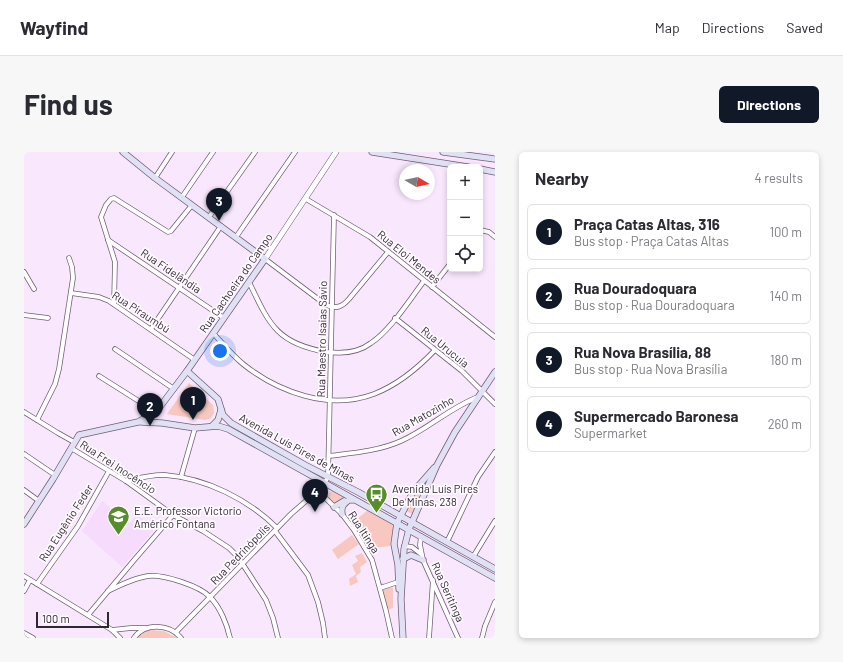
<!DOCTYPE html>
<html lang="en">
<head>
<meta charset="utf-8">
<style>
	body { margin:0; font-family:Barlow,sans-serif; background:#f7f7f7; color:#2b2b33 }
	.controls { position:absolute; right:12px; top:12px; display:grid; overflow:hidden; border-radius:6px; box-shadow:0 2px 6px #0003 }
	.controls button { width:36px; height:36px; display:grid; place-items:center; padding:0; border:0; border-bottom:1px solid #e1e1e2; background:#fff; color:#2b2b33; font:20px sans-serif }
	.compass { position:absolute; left:375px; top:12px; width:36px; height:36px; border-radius:50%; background:#fff; box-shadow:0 2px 6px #0003; rotate:99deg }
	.scale { position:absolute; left:12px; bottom:10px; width:73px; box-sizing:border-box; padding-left:4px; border:2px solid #302732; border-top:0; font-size:11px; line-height:14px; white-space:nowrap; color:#302732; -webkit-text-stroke:3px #fefaff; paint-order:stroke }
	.you { position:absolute; left:196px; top:199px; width:14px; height:14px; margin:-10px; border:3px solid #fff; border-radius:50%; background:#1a73e8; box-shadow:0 0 0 6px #1a73e833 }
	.badge { display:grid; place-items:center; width:26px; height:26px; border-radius:50%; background:#111827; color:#fff; font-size:13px; font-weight:700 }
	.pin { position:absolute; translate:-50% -33px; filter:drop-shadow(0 1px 2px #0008) }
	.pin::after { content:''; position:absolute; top:21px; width:14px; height:12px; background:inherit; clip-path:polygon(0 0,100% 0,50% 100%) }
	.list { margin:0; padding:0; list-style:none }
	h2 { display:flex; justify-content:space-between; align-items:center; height:52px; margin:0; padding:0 16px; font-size:17px }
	h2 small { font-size:13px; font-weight:400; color:#7c7c81 }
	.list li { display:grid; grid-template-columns:26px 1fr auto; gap:12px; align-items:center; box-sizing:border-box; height:56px; margin:0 8px 8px; padding:0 8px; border:1px solid #e1e1e2; border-radius:6px }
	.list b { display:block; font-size:15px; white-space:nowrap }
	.list p { margin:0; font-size:13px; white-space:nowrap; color:#7c7c81 }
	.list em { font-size:13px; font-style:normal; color:#7c7c81 }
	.icon { flex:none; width:22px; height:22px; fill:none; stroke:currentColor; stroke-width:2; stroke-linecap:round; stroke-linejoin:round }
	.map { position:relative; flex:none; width:471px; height:486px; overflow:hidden; border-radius:6px }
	header { display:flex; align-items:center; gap:24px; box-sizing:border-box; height:56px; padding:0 20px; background:#fff; border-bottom:1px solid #e1e1e2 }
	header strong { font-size:19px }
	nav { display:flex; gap:22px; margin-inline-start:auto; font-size:14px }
	.intro { display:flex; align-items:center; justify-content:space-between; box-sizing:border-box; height:96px; padding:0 24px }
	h1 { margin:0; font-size:28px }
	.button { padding:10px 18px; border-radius:6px; background:#111827; color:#fff; font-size:14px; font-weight:700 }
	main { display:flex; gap:24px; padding:0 24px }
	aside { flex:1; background:#fff; border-radius:6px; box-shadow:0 2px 6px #0003 }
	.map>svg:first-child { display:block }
	.built { fill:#f6dbfc }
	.green { fill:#f8c8c0 }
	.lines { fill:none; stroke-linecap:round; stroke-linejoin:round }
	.minor-casing { stroke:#715e75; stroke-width:5.5 }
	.tertiary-casing { stroke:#715e75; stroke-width:6 }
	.secondary-casing { stroke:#715e75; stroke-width:7 }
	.minor { stroke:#fff; stroke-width:4 }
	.tertiary { stroke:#fff; stroke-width:5 }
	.secondary { stroke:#e1e1f6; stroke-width:5.5 }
	.labels { text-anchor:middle; stroke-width:3.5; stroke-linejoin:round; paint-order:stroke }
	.street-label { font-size:11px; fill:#302732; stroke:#fefaff }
	.poi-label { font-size:11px; fill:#302732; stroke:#fefaff; text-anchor:start }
</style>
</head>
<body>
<header>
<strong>Wayfind</strong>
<nav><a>Map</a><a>Directions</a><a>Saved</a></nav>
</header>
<div class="intro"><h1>Find us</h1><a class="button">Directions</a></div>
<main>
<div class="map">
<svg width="471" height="486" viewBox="0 0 471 486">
	<rect width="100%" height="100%" fill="#f9e7fd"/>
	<polygon class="built" points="78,349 106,371 112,363 132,376 98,415 58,379"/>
	<g class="green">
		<polygon points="165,231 189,253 190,261 187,266 181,268 143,262"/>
		<path d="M310,338L320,343V346L312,354L305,348C304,343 304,340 310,338Z"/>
		<polygon points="389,341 394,342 397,346 390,363 380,358"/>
		<polygon points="344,358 370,372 366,394 343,397 330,373 333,367"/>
		<polygon points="328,383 335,392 314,407 308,398"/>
		<polygon points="338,401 343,410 336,415 337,420 332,424 334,430 326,434 325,427 332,422 328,413 334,409 331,404"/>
		<polygon points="356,430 369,436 369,456 363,458"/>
		<polygon points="126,478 140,479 153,486 114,486 116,483"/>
	</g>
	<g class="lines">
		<defs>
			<g id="minor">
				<polyline points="131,26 148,0"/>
				<polyline points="158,45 189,0"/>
				<polyline points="282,47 346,85 471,185"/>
				<polyline points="185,65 231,0"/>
				<polyline points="456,78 465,80 471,85"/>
				<polyline points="212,85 271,0"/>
				<polyline points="84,88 200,166"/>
				<path d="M241,107L302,153C313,157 318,155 325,147L364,100"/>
				<polyline points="0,120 10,137"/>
				<path d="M225,130C245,172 253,192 303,200C319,202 334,201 347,191C366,179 386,147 400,129"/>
				<polyline points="408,135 426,112"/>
				<polyline points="47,141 75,145 85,149 171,208"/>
				<polyline points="90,152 91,110 77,65 82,53 87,47 90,46 144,80 147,79 168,53"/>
				<polyline points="0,163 24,166"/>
				<polyline points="371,166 438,219 471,252"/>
				<polyline points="127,177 197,74"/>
				<path d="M189,181C199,192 208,203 219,212C254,240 305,259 350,242C373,233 394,216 411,198"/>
				<polyline points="91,197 150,237"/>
				<polyline points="75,224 132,260"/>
				<polyline points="0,260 34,281 50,290"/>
				<polyline points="13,268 31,232 35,217 49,126 48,115 45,106"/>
				<polyline points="47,296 102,329 149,363 179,379 205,396 214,405 242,448 249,466 254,486"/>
				<polyline points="0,302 31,323"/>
				<path d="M305,304C328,301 355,299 377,289C404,277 427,255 454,245"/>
				<polyline points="157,325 171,276"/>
				<path d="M102,329C115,326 128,322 141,323C182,326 225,348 253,376"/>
				<polyline points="0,338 15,349"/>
				<polyline points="294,339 318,362 330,378 348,408 362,459 368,486"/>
				<polyline points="251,379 284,423 294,450 299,471 301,486"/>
				<polyline points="397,384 396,393 399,408 434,486"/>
				<polyline points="423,390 454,325 471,300"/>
				<polyline points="380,394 388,395 397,402"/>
				<polyline points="449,405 471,369"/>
				<polyline points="0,424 88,478 96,486"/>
				<polyline points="13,432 54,374 85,319"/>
				<polyline points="356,436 374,430"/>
				<polyline points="0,439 6,428"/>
				<path d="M84,439C96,433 110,426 124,424C139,422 176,434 186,445C196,455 203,472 206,486"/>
				<polyline points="64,463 111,407 149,363"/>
				<polyline points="88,478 107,476 121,476"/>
				<polyline points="152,480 267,362 298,335 304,325 310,63"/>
				<polyline points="0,481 9,486"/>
				<path d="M110,486C121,470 146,472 157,486"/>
				<polyline points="405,486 409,428"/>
				<polyline points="458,486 461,474 471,450"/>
			</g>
			<polyline id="tertiary" points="241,107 312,0"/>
			<g id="secondary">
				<polyline points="348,0 444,15"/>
				<polyline points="419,0 471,7"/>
				<polyline points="456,17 471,20"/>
				<polyline points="163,219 194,247 199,263 207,271 281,313 334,340 471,417"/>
				<polyline points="117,270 138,271 171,276 194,274 204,277 471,426"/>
				<polyline points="188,274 194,268 197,258"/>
				<polyline points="310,355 320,349"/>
				<path d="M318,362C317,355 319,352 325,348H329"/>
				<polyline points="0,372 29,327 55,283 114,270 132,260 163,219 241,107 131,26 99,0"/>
				<polyline points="379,407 387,403 399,408"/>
				<polyline points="375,437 374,413 370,392 373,371 389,340 410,316"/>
				<polyline points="379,486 377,447 380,397 385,377 413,313 431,280 471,220"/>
			</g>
		</defs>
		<use href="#minor" class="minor-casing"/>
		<use href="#tertiary" class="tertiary-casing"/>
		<use href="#secondary" class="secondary-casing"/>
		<use href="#minor" class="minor"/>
		<use href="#tertiary" class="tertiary"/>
		<use href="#secondary" class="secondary"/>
	</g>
	<defs>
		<symbol id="bus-pin" viewBox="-11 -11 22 30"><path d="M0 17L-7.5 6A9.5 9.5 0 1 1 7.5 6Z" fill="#568d29" stroke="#fefaff"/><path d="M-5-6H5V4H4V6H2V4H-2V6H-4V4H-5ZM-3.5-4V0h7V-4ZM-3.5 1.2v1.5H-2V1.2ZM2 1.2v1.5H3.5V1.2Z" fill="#fff"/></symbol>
		<symbol id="school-pin" viewBox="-11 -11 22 30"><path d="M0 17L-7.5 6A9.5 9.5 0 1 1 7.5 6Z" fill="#568d29" stroke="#fefaff"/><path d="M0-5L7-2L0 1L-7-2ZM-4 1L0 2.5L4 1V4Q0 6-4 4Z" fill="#fff"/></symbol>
	</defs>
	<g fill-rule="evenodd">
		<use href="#bus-pin" x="340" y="330" width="25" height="34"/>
		<use href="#school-pin" x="82" y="352" width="25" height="34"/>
	</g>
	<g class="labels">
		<g class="street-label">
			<text transform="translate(385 105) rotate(39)" y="4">Rua Eloi Mendes</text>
			<text transform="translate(147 119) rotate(34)" y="4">Rua Fidelândia</text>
			<text transform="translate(212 131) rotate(-55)" y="4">Rua Cachoeira do Campo</text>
			<text transform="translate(117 160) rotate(33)" y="4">Rua Piraumbú</text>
			<text transform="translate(298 187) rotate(-89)" y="4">Rua Maestro Isaias Sávio</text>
			<text transform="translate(421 195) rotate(39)" y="4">Rua Urucuia</text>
			<text transform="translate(399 264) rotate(-30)" y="4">Rua Matozinho</text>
			<text transform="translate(273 296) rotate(29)" y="4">Avenida Luís Pires de Minas</text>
			<text transform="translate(94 315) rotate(33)" y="4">Rua Frei Inocêncio</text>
			<text transform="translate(42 371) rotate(-57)" y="4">Rua Eugênio Feder</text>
			<text transform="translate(340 380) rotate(57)" y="4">Rua Itinga</text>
			<text transform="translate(216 402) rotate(-46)" y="4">Rua Pedrinópolis</text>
			<text transform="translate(424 440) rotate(66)" y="4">Rua Seritinga</text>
		</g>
		<g class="poi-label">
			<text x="368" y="341">Avenida Luís Pires<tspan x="368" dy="13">De Minas, 238</tspan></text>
			<text x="110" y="363">E.E. Professor Victorio<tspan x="110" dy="13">Américo Fontana</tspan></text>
		</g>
	</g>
</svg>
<div class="controls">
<button>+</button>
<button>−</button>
<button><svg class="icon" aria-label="locate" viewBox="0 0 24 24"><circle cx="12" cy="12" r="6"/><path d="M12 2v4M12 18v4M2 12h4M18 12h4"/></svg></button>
</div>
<svg class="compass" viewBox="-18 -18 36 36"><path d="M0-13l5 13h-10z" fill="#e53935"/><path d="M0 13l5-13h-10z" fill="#7c7c81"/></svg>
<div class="scale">100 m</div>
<div class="you"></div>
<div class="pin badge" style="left:169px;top:268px">1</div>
<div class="pin badge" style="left:126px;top:274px">2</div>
<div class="pin badge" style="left:195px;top:69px">3</div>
<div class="pin badge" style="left:291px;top:360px">4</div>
</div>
<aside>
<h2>Nearby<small>4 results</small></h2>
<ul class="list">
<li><span class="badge">1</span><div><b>Praça Catas Altas, 316</b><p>Bus stop · Praça Catas Altas</p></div><em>100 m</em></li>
<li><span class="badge">2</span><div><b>Rua Douradoquara</b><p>Bus stop · Rua Douradoquara</p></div><em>140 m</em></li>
<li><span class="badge">3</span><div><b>Rua Nova Brasília, 88</b><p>Bus stop · Rua Nova Brasília</p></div><em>180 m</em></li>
<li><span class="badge">4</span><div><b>Supermercado Baronesa</b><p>Supermarket</p></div><em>260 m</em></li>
</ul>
</aside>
</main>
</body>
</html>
